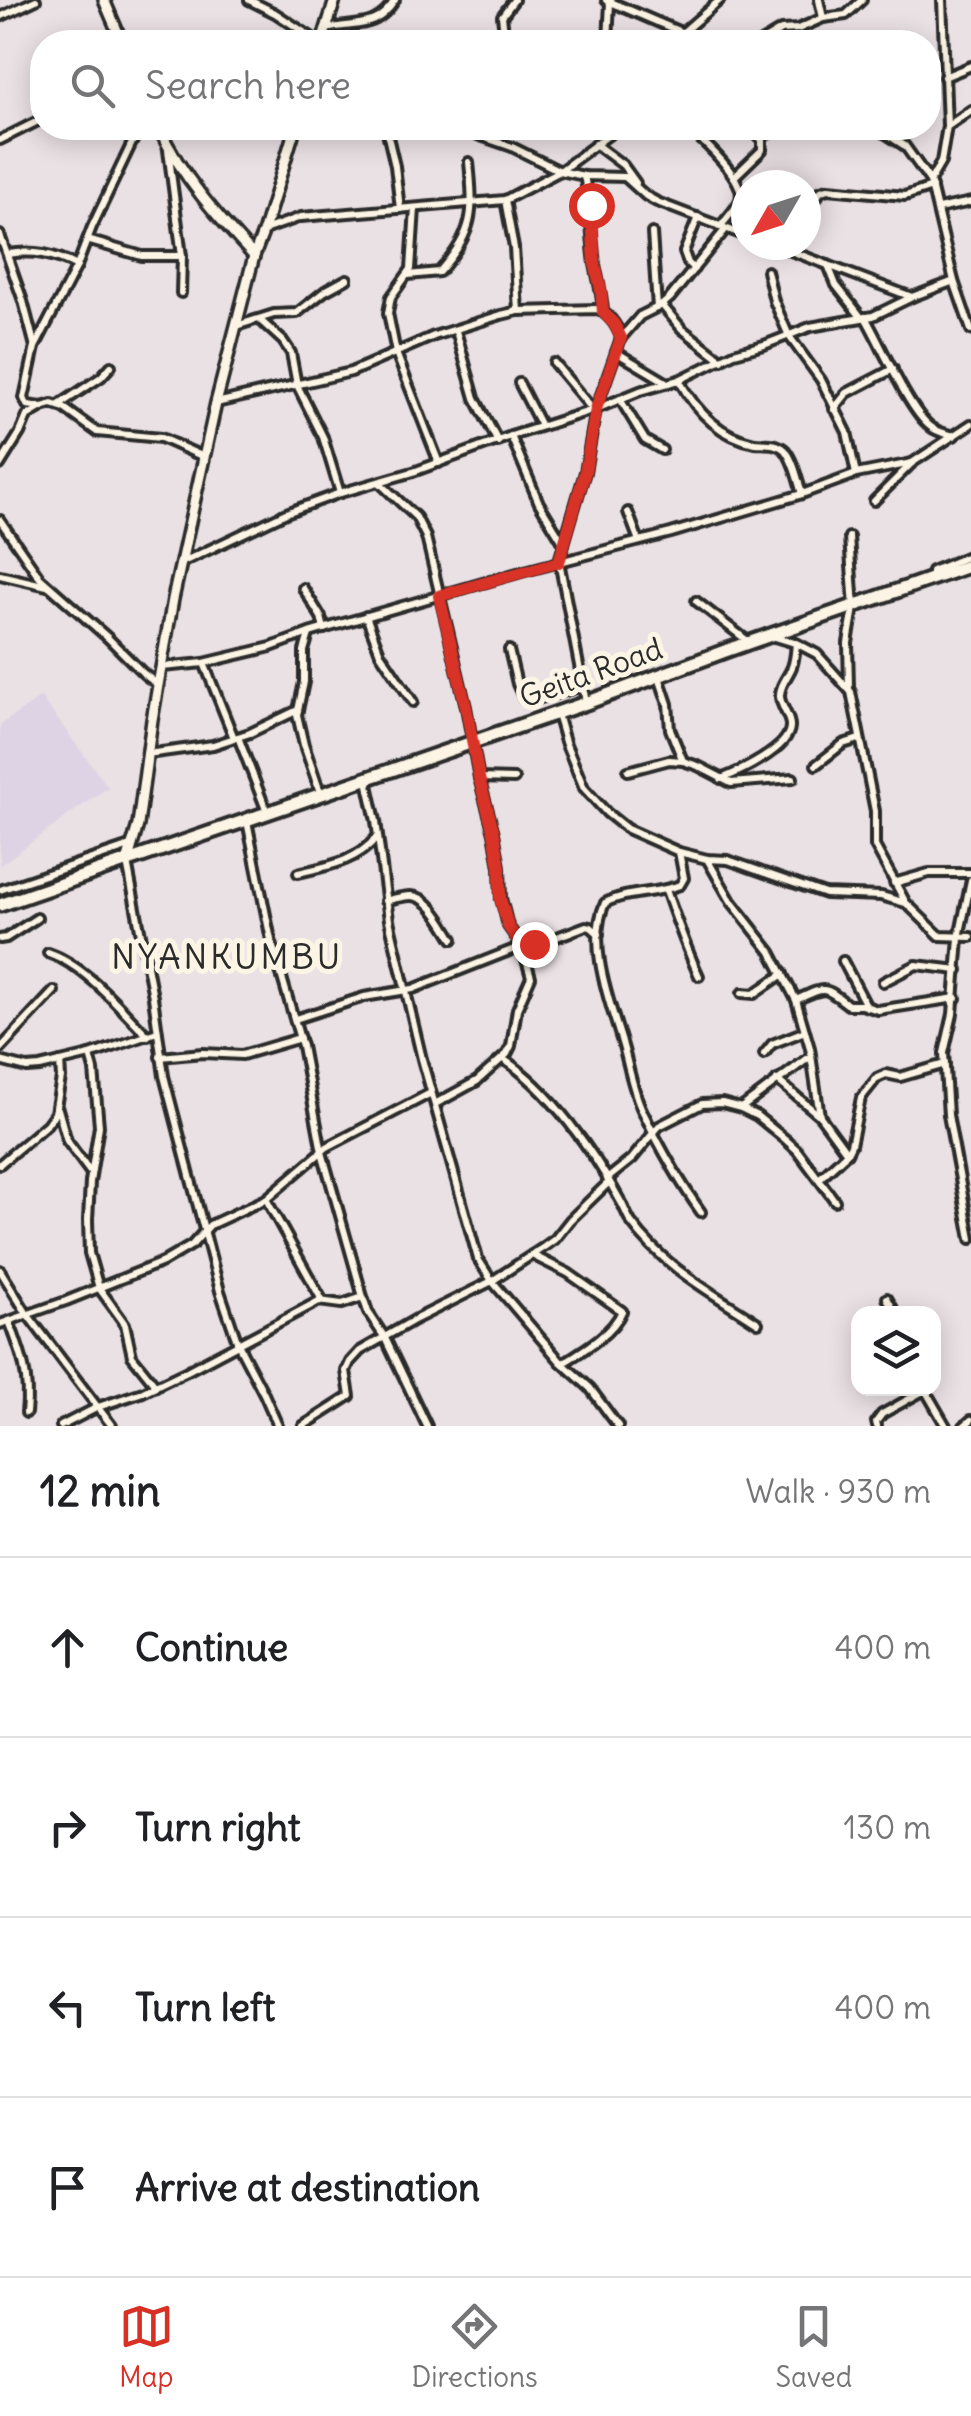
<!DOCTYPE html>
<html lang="en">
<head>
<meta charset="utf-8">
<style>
	body { margin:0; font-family:Delius,sans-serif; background:#f6f6f6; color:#202124 }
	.controls { position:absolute; right:30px; bottom:30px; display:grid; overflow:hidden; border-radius:20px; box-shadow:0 5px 25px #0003 }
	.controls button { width:90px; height:90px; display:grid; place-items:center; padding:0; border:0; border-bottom:2px solid #e0e0e0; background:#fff; color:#202124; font:50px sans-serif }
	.compass { position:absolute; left:731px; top:170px; width:90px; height:90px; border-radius:50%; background:#fff; box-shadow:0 5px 25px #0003; rotate:231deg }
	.stop { position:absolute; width:30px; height:30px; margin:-22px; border:8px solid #d93025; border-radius:50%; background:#fff }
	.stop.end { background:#d93025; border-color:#fff; box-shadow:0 2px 10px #0008 }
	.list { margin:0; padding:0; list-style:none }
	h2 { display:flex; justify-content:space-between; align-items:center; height:130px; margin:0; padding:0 40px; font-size:42px }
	h2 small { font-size:32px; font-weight:400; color:#757577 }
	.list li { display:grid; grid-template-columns:65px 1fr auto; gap:30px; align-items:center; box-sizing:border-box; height:180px; padding:0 40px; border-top:2px solid #e0e0e0 }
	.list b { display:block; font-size:38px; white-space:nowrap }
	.list em { font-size:32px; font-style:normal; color:#757577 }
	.icon { flex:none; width:55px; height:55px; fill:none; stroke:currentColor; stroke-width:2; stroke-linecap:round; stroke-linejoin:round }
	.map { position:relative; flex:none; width:971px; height:1426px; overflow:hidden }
	.search { position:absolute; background:#fff; box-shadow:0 5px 25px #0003; left:30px; right:30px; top:30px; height:110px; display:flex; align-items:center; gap:25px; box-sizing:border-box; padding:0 35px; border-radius:40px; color:#757577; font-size:38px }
	.sheet { height:850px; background:#fff }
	nav { display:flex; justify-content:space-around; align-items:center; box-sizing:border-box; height:140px; border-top:2px solid #e0e0e0; background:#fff; font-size:28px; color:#757577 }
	nav a { display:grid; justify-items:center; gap:5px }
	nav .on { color:#d93025 }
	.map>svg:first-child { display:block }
	.built { fill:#ddd3e4 }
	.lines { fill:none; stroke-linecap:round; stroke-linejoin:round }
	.street-casing { stroke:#2b2b2b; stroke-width:14 }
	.secondary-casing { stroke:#2b2b2b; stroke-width:16 }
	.highway-casing { stroke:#2b2b2b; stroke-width:19 }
	.street { stroke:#fcf5e5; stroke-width:6 }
	.secondary { stroke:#fcf5e5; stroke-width:9 }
	.highway { stroke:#fcf5e5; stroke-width:11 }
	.route { stroke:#d93025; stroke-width:12 }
	.labels { text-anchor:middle; stroke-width:10; stroke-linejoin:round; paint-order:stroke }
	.street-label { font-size:30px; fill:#2b2b2b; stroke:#fcf5e5 }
	.quarter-label { font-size:35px; letter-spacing:2.5px; fill:#2b2b2b; stroke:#fcf5e5 }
</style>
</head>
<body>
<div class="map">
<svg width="971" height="1426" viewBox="0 0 971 1426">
	<rect width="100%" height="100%" fill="#eae1e4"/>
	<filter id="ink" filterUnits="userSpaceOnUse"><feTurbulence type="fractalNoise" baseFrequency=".01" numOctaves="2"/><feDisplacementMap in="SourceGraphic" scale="20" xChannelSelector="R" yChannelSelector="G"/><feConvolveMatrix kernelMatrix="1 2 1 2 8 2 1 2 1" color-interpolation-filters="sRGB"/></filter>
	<g filter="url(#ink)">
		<polygon class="built" points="41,697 108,787 0,865 0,725"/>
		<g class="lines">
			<defs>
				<g id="street">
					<polyline points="249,0 275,13 319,42"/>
					<polyline points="606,0 704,42"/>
					<polyline points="819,0 823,18"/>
					<polyline points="0,17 36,0"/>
					<path d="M326,29C357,22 376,30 395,0"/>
					<polyline points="502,42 504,32 502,16 514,0"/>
					<polyline points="608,42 610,2"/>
					<polyline points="677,42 682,33 720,0"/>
					<polyline points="761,42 781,30 798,29 823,18 846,15 862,0"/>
					<polyline points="944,77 971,66"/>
					<polyline points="948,126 971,110"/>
					<polyline points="386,128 395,166 400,209"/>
					<polyline points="457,128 512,147 560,171 584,176 625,177 646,196 657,202 746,236"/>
					<path d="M688,128C702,140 747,180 740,200C736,209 726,219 720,227"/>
					<polyline points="877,128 905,146 930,181 954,281 971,330"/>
					<polyline points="760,137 782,128"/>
					<polyline points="0,140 42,119"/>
					<polyline points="595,144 623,165 636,183"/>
					<polyline points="168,150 182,256 181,293"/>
					<path d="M584,176C591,206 591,234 595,264C598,280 602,295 603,311"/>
					<polyline points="734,177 762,150 762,140 750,128"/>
					<polyline points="930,181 941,162 947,126 942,0"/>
					<polyline points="505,200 514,248 518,311"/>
					<polyline points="415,208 411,269 391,297 388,313 396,353 439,463"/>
					<polyline points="938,209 971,202"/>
					<polyline points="806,213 821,191 828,189 905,196 932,187"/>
					<polyline points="264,230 301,217 505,200 560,171 618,128"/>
					<polyline points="652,233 657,308"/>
					<polyline points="0,235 23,301 35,347"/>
					<polyline points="87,240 142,256 182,256"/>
					<polyline points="775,245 912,297"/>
					<path d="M8,254C34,250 54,254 77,266"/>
					<polyline points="828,265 836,285 861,317"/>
					<polyline points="694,269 688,263 684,252 698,217"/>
					<polyline points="767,271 774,301 789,336 821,380 847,432 856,474"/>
					<path d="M408,275L439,272C475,232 474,212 469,162"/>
					<polyline points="662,305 682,329 722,360"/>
					<path d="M865,317C881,344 909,411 931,427C937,432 947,434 954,436"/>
					<polyline points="260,320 283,341 291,353 297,385 323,437 340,493"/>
					<polyline points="236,326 274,314 297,313 325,291 347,279"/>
					<polyline points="456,331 475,398 498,442"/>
					<polyline points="616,352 666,382"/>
					<polyline points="554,363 593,410"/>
					<path d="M679,380C695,410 719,436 755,443C765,444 777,442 785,450C794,461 798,481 802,494"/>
					<polyline points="519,383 541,426"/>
					<polyline points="620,399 645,440 662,450"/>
					<path d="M216,403L351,372L434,336L501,315L518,311L597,309C609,314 617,326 621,337"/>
					<polyline points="59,405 101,377 111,366"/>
					<polyline points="42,407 27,405 24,398 35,347 77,266 92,227 139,128"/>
					<polyline points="834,409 847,393 893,369"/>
					<polyline points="511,436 539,503 564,544"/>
					<polyline points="0,465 20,433 27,416 42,407 52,404 64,408 97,432 161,438 204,457"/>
					<polyline points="379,482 416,517 426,537 466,707 479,778 494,833 500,867 501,898 508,926 522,946 531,977 517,1009 511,1046 507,1054 477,1081 435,1104"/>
					<polyline points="874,501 912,463 971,424"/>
					<polyline points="628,512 639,541"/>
					<polyline points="0,520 40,578 108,638 144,674 157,684"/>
					<polyline points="181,563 286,513 340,493 413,472 511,436 596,409 640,391 679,380 734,353 764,345 810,327 873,316 912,297 954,281"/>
					<polyline points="0,575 47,586"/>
					<polyline points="932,577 932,571 971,555"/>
					<polyline points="303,588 321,617 324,629"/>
					<polyline points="696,601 749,642"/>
					<polyline points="366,616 380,653 413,702"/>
					<polyline points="309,634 304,651 304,682 297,715 304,745 321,795"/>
					<polyline points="775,637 798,644 817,654 851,692 875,811 875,846 906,903"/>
					<polyline points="509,650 517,684 524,699 530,701 583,686"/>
					<polyline points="204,663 234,738"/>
					<polyline points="162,667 204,663 271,647 309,633 521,572 671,533 802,494 856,474 912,463"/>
					<polyline points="659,677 668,704 670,729 683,761"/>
					<polyline points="849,687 848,643 854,608 849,537"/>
					<polyline points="586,702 559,561 585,472 596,409 621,338 640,316 662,305 670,298 725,230"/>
					<polyline points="557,714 565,742 584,788 607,813 627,829 679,852 707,859 728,860 825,894 881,896 906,903 940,936 971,937"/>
					<polyline points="238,737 267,812"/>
					<polyline points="147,754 213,745 250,733 298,710"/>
					<polyline points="816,765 843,744 859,739"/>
					<polyline points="628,771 669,760 683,761 698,766 731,783 793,778"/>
					<polyline points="479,778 514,779"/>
					<path d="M721,779C739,772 789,749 790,727C791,718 781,707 780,697C779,686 788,677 792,667C795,659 795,652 796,643"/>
					<polyline points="367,780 376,821 389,920 422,1059 478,1259 492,1281 561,1362 590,1388 618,1426"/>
					<polyline points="247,821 271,940 302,1046 322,1152 363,1297 368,1312 385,1338 427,1426"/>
					<path d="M679,852L684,878L680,885C656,894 628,891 605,903C586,945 611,1005 623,1046C629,1067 633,1092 643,1112C660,1147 679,1181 701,1212"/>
					<polyline points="707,859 731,901 771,952 796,1000 810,1048 820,1116"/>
					<polyline points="127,862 153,997 164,1076 220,1291 238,1344 264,1394 278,1426"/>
					<path d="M298,873C328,866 356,862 377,837"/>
					<polyline points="971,880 959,938 953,1014 944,1053 948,1115 971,1239"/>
					<polyline points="894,883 929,873 971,873"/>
					<polyline points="0,890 133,845"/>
					<path d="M666,890C676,919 686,948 699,976"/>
					<path d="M385,901C393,899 403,896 411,896C430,896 444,925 453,939"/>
					<polyline points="0,939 6,938 37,918"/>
					<path d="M48,953C85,965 120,1008 148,1036"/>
					<polyline points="843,961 867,1007"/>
					<polyline points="883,982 916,965 958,970"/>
					<polyline points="742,993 754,994 783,974"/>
					<path d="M796,1000C825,987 823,985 848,1005H862L878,1010L956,998"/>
					<polyline points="295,1019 364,997 413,989 522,946 549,940 586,926 591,927 599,934"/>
					<polyline points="0,1049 54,991"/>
					<polyline points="764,1054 772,1044 805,1031"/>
					<polyline points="90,1055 94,1070 99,1126 90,1182 88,1220 89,1253 99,1288 125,1324 132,1356 156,1386"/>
					<polyline points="160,1057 203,1053 242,1055 300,1038"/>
					<path d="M503,1059C549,1088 595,1154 621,1202C625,1209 627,1216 631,1222C664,1268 713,1293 758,1323"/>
					<polyline points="0,1061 27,1068 40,1067 90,1055 157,1032"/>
					<polyline points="777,1080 820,1116 847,1153"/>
					<polyline points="741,1108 811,1056"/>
					<polyline points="58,1109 67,1141 90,1172"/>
					<polyline points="0,1164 47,1124 55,1113 61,1078 60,1062"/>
					<polyline points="607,1179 632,1159 659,1126 702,1104 722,1103 741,1108 757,1116 785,1139 797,1150 835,1201"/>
					<polyline points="819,1179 847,1153 851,1145 861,1098 877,1078 886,1074 900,1077 945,1064"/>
					<polyline points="266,1199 322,1300"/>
					<path d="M532,1255L568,1273L622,1311C613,1333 584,1350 563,1363"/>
					<polyline points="0,1270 27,1314 112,1426"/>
					<polyline points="887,1298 896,1314"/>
					<path d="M9,1321C22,1355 30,1377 26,1413"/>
					<polyline points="0,1324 66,1301 163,1262 192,1245 210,1225 266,1199 327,1147 431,1093"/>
					<polyline points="924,1388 946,1426"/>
					<polyline points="61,1426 98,1407 143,1392 187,1371 319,1301 342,1304 363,1297"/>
					<polyline points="303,1426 350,1396 346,1371 350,1362 360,1351 416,1319 492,1281 544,1247 555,1239 570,1220 608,1183"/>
					<polyline points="877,1426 876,1422 882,1414 925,1390"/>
					<polyline points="964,1426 971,1420"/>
				</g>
				<g id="secondary">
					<polyline points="104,0 122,42"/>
					<polyline points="322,42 335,0"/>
					<path d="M159,128C182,177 217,216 254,256"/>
					<polyline points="127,862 138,825 152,720 173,599 216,403 254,256 264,230 295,128"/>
				</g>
				<polyline id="highway" points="0,905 586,703 725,651 971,565"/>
			</defs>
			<use href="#street" class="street-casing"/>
			<use href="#secondary" class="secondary-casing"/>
			<use href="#highway" class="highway-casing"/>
			<use href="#street" class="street"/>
			<use href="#secondary" class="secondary"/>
			<use href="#highway" class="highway"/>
		</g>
	</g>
	<g class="lines" filter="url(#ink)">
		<polyline class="route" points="534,944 522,946 508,926 500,898 500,867 494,833 479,778 466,707 439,596 559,562 585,472 596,409 621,338 614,324 603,312 601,290 595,264 591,205"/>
	</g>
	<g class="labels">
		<g class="street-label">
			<text transform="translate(591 673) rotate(-20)" y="10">Geita Road</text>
		</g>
		<g class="quarter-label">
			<text x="227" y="969">NYANKUMBU</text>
		</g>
	</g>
</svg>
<div class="controls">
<button><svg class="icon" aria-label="layers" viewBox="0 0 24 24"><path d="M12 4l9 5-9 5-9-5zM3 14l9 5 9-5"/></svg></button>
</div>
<svg class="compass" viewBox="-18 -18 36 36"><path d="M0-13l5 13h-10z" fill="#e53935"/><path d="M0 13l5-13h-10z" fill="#757577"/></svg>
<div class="stop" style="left:591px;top:205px"></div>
<div class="stop end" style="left:534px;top:944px"></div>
<div class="search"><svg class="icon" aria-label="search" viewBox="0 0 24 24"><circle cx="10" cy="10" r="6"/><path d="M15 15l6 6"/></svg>Search here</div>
</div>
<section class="sheet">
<h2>12 min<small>Walk · 930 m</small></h2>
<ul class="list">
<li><svg class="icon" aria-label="ahead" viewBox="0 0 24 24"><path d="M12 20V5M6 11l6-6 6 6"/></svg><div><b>Continue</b></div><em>400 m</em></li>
<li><svg class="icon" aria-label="right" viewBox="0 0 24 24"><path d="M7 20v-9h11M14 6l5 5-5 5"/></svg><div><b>Turn right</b></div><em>130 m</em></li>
<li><svg class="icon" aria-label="left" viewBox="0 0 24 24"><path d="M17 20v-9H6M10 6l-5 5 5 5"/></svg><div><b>Turn left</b></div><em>400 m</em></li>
<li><svg class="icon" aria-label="arrive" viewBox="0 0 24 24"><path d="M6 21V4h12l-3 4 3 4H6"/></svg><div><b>Arrive at destination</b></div></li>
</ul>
</section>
<nav>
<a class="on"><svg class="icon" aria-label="map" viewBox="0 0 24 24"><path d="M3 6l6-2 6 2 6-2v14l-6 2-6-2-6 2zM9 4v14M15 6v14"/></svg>Map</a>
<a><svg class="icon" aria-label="directions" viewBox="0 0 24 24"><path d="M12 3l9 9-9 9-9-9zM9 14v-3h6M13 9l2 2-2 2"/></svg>Directions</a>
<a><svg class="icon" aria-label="saved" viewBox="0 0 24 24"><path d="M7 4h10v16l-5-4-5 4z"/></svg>Saved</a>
</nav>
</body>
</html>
